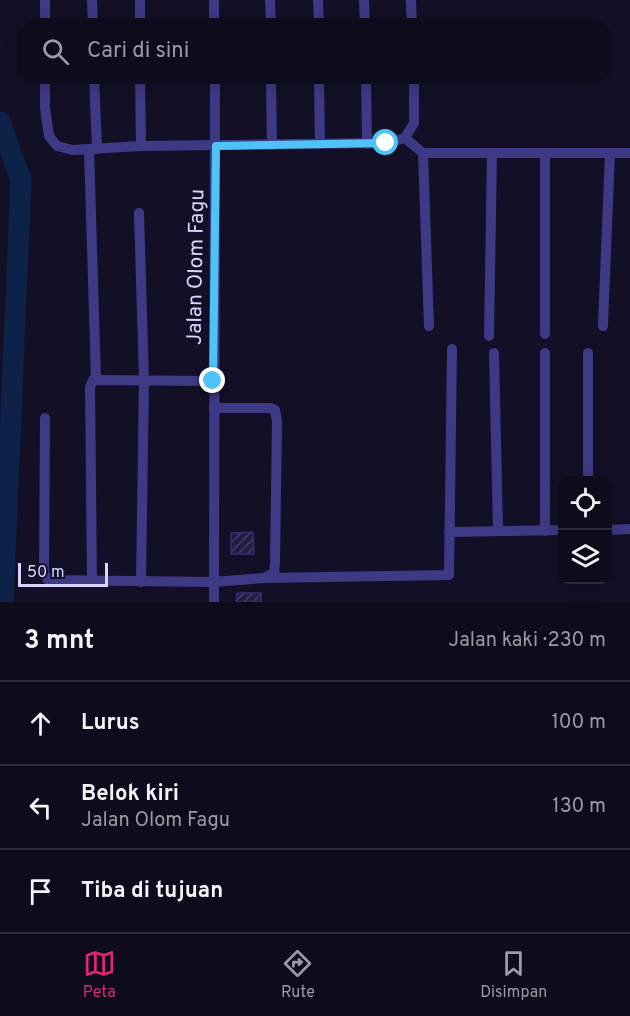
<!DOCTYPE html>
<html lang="id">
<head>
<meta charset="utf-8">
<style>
	body { margin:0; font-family:Overpass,sans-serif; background:#1c1929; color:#f1f3f6 }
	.controls { position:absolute; right:18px; bottom:18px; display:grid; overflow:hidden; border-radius:12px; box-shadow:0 3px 15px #0003 }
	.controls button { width:54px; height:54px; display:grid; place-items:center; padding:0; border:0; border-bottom:2px solid #2e2b3b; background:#0e0b1c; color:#f1f3f6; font:30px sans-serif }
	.scale { position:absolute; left:18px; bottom:15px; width:90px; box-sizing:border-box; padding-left:6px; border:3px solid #d9d4ff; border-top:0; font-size:16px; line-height:21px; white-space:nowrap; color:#d9d4ff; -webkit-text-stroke:4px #130f26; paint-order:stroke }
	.stop { position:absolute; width:18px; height:18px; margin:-14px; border:4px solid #4fc3f7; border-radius:50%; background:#fff }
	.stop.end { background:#4fc3f7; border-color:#fff; box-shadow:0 2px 6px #0008 }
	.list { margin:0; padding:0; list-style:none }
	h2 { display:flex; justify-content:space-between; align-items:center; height:78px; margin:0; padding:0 24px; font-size:26px }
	h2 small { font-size:20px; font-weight:400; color:#9b9ba3 }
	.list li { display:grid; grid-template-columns:39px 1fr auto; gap:18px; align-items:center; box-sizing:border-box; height:84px; padding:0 24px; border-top:2px solid #2e2b3b }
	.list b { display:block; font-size:22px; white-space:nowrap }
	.list p { margin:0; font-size:20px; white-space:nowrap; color:#9b9ba3 }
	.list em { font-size:20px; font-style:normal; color:#9b9ba3 }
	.icon { flex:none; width:33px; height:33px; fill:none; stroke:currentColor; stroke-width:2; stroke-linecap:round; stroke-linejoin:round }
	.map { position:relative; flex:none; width:630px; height:602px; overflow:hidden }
	.search { position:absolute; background:#0e0b1c; box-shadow:0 3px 15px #0003; left:18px; right:18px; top:18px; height:66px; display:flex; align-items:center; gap:15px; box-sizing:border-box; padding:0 21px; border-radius:24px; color:#9b9ba3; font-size:22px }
	.sheet { height:330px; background:#0e0b1c }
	nav { display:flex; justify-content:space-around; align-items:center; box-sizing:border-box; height:84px; border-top:2px solid #2e2b3b; background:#0e0b1c; font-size:16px; color:#9b9ba3 }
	nav a { display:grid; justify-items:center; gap:3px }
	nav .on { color:#db2777 }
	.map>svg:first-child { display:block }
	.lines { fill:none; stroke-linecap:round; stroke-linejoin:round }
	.river { stroke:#0c2248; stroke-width:21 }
	.building { fill:url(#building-hatch); stroke:#3b2d73; stroke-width:1.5 }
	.minor { stroke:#3d3a85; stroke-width:10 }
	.route { stroke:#4fc3f7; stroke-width:8 }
	.labels { text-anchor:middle; stroke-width:4.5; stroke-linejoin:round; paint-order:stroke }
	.street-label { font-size:21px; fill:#d9d4ff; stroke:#130f26 }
</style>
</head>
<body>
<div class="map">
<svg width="630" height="602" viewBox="0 0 630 602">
	<defs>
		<pattern id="building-hatch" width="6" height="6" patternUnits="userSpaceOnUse" patternTransform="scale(1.5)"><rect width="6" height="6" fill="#241b47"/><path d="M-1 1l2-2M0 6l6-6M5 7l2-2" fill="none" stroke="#433b63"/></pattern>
	</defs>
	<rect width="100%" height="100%" fill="#130f26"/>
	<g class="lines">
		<polyline class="river" points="0,122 21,180 3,602"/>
	</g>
	<g class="building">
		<polygon points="253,532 254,554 231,554 231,533"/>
		<polygon points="237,593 261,593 261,602 236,602"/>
	</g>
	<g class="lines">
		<g class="minor">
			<polyline points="92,0 93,26"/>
			<polyline points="140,0 140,26"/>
			<polyline points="214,0 214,26"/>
			<polyline points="270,0 271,26"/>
			<polyline points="318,0 319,26"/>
			<polyline points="364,0 365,26"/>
			<polyline points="411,0 412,26"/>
			<polyline points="45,26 45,0"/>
			<polyline points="45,76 45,108 49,136 57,146 72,150 141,146 386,143 405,138 414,123 414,76"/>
			<polyline points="94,76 97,149"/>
			<polyline points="140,76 141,146"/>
			<polyline points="271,76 272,145"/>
			<polyline points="319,76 320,144"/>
			<polyline points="366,76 367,144"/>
			<polyline points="405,138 423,153 630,153"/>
			<polyline points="89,149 96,379"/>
			<polyline points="423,153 429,326"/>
			<polyline points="139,213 144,380 141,582"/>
			<polyline points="603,326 610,153"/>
			<polyline points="545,334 545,153"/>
			<polyline points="489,336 492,153"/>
			<polyline points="494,353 498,531"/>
			<polyline points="545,353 545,531"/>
			<polyline points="214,408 270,408 275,410 277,421 275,562 274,573 264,578"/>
			<polyline points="45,418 44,573 48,580 213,582 264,578 449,575 452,349"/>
			<polyline points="588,481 588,353"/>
			<polyline points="608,530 630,529"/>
			<polyline points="449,532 562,530"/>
			<polyline points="92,581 90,387 93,380 213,381"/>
			<polyline points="214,602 215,76"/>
		</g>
	</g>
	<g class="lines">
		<polyline class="route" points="213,381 216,146 386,143"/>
	</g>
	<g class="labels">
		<g class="street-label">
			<text transform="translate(195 267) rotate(-89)" y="7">Jalan Olom Fagu</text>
		</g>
	</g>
</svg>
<div class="controls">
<button><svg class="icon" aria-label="locate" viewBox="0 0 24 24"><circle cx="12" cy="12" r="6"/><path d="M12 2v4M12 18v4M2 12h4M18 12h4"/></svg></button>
<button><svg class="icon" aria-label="layers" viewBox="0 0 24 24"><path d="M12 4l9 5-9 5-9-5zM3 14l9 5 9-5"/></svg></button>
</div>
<div class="scale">50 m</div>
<div class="stop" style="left:386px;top:143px"></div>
<div class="stop end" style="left:213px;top:381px"></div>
<div class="search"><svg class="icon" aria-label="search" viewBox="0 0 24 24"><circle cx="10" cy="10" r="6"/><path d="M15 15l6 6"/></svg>Cari di sini</div>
</div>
<section class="sheet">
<h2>3 mnt<small>Jalan kaki · 230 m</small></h2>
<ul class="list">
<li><svg class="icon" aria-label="ahead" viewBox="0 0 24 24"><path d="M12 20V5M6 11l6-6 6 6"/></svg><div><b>Lurus</b></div><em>100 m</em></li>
<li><svg class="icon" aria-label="left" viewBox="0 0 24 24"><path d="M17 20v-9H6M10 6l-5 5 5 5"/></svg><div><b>Belok kiri</b><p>Jalan Olom Fagu</p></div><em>130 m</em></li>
<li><svg class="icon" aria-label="arrive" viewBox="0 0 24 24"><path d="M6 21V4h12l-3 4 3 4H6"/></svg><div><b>Tiba di tujuan</b></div></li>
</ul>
</section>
<nav>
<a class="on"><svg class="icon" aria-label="map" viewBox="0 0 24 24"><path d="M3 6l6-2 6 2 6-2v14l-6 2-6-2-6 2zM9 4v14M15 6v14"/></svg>Peta</a>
<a><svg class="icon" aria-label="directions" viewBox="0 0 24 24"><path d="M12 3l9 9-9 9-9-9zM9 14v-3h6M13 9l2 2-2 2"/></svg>Rute</a>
<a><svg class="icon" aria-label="saved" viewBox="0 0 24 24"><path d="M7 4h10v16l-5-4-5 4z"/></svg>Disimpan</a>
</nav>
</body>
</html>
